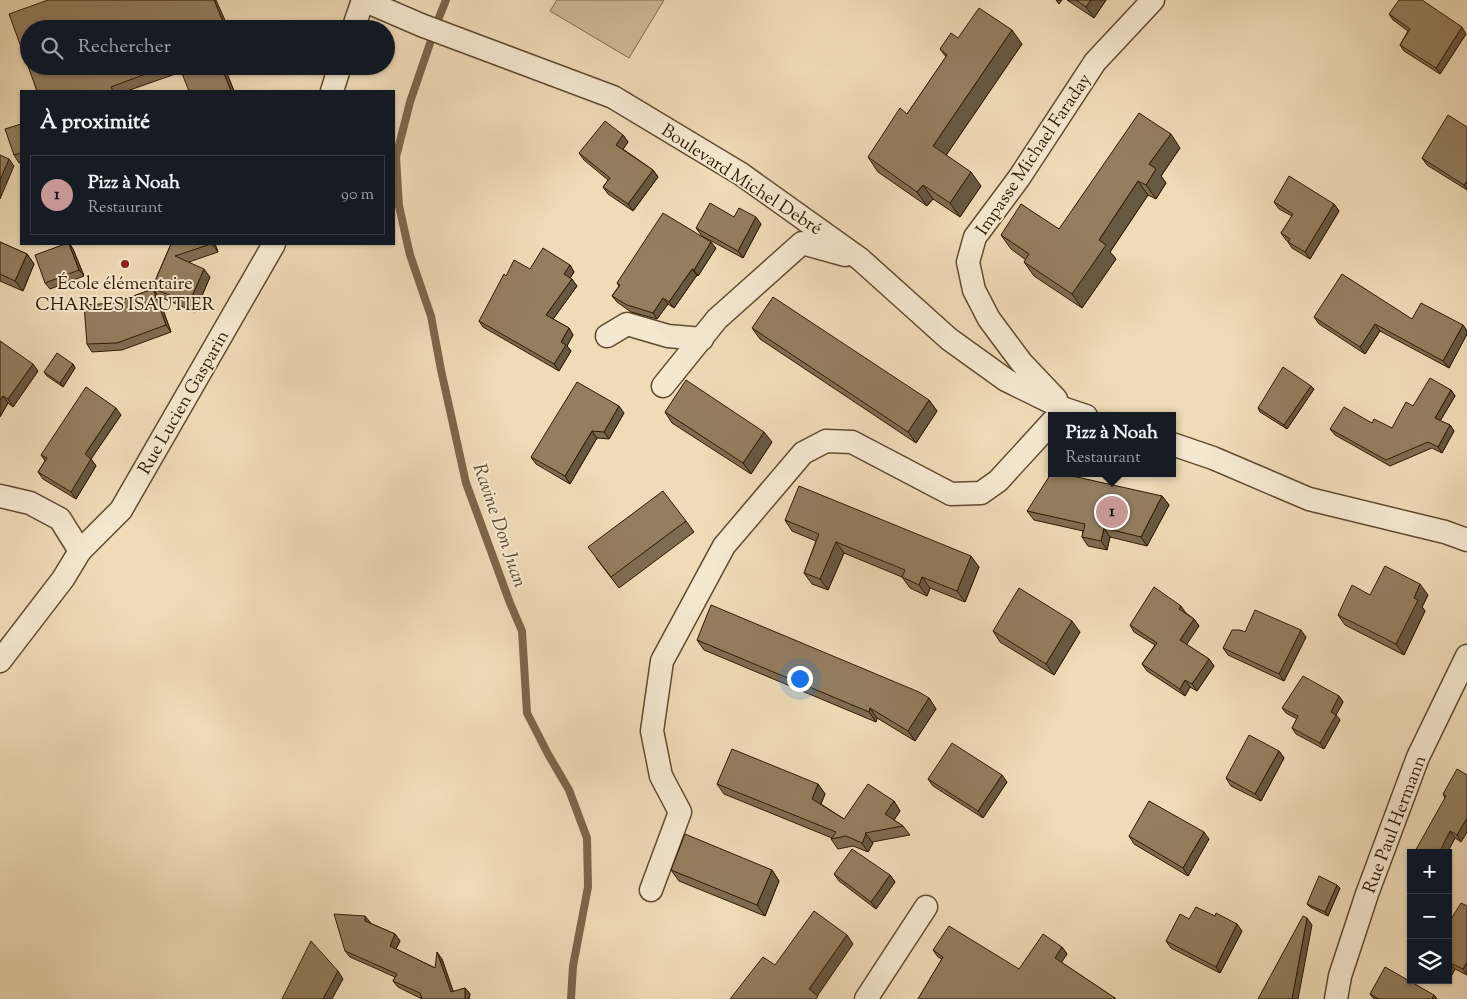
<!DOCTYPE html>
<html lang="fr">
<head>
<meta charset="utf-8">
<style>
	body { margin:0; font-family:"Sorts Mill Goudy",serif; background:#20242c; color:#f1f3f6 }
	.controls { position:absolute; right:15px; bottom:15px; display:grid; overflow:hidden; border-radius:0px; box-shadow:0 1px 4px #0004 }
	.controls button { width:45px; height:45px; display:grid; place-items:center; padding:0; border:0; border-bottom:1px solid #363941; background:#171b24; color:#f1f3f6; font:25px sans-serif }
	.you { position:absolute; left:799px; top:678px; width:18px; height:18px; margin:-12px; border:4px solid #fff; border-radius:50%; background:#1a73e8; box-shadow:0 0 0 8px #1a73e833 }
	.badge { display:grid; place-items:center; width:32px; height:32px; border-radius:50%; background:#c59692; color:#111; font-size:16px; font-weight:700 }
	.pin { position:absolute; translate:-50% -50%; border:2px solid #fff; box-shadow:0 1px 5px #0006 }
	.popup { position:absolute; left:1048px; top:412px; width:128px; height:65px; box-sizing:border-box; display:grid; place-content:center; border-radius:0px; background:#171b24; filter:drop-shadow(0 1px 4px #0005); font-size:16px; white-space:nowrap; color:#9ea1a6 }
	.popup b { font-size:19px; color:#f1f3f6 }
	.popup::after { content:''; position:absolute; left:50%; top:100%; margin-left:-10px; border:10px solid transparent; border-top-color:#171b24 }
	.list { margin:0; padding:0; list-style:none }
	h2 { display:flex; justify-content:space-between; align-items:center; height:65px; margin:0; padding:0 20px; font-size:21px }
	h2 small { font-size:16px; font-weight:400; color:#9ea1a6 }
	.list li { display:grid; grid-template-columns:32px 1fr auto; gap:15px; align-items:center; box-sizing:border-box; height:80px; margin:0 10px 10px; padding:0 10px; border:1px solid #363941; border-radius:0px }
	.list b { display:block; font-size:19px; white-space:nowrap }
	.list p { margin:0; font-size:16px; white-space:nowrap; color:#9ea1a6 }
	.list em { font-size:16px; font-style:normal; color:#9ea1a6 }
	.icon { flex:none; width:28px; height:28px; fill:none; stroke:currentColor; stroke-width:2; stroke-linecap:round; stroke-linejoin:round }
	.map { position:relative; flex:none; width:1467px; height:999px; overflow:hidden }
	.search { position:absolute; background:#171b24; box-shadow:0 1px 4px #0004; left:20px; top:20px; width:375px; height:55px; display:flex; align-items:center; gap:12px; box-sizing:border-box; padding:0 18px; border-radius:28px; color:#9ea1a6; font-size:19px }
	.panel { position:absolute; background:#171b24; box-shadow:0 1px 4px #0004; left:20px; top:90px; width:375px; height:155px; border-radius:0px }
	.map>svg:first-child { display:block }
	.green { fill:#cfba98; stroke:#806a4c }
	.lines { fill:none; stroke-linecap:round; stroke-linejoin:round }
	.stream { stroke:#7c6649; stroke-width:8 }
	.street-casing { stroke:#604a2e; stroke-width:25 }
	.street { stroke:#f5e8d0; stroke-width:22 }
	.wall { fill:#7e6c52; stroke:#301900 }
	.shaded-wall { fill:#675842; stroke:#301900 }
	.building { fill:#937e5f; stroke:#301900 }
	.poi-dot { fill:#8f2418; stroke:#f5e8d0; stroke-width:2 }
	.labels { text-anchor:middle; stroke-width:4; stroke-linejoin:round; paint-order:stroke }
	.street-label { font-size:18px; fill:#301900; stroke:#f5e8d0 }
	.poi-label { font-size:18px; fill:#301900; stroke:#f5e8d0 }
	.water-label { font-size:19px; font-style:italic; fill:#624c30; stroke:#f5e8d0 }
</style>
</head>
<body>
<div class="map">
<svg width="1467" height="999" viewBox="0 0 1467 999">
	<rect width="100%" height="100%" fill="#efdbb7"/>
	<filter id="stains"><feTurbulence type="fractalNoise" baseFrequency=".004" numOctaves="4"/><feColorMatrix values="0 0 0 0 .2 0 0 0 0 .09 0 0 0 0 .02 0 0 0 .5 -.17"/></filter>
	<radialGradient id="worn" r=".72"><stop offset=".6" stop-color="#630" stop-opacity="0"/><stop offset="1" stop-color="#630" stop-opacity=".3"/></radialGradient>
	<polygon class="green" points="557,0 664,0 629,58 550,11"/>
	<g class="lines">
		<polyline class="stream" points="446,0 438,20 410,102 396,157 399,206 410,255 431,316 441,370 466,483 510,603 522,631 527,713 548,754 569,790 587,838 588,887 573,966 571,999"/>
		<defs>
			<g id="street">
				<polyline points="363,0 421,25 613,97 741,174 860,259 949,339 1006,380 1065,409 1086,416"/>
				<polyline points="353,29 363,0"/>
				<polyline points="332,91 340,66"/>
				<polyline points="607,336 627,324 668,336 702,339"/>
				<polyline points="663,386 717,319 802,243 845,255"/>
				<polyline points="1056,399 1021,362 989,319 974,290 968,262 975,237 1019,178 1095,62 1153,0"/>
				<polyline points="1172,444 1213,458 1309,499 1445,532 1467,540"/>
				<polyline points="0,496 30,503 60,519 80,551"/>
				<polyline points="0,661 63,579 80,551 121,510 274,244"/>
				<polyline points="651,890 680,812 661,776 652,731 662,661 724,546 803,453 826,441 852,442 951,494 981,493 998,481 1052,422"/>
				<polyline points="866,999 926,907"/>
				<polyline points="1336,999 1340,976 1367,894 1418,757 1467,656"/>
			</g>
		</defs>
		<use href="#street" class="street-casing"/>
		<use href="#street" class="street"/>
	</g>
	<g class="wall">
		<polygon points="1067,0 1106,0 1094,18"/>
		<polygon points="1389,14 1466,34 1440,74 1404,51 1400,45 1408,31 1393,20"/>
		<polygon points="958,38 1022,44 946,155 981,186 960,217 933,199 927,206 878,172 868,157 907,114 946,57 940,49"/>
		<polygon points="29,66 224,66 234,91 181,72 127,91 37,91"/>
		<polygon points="21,124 21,162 19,163 14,155"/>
		<polygon points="1467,127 1467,190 1427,165 1422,158"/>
		<polygon points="623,135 628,142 623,149 653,170 658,177 633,211 608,194 603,187 608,180 584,160 579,153"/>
		<polygon points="1180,148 1161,176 1166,183 1156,199 1148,195 1110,252 1116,259 1082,308 1034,276 1024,262 1026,260 1011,249 1001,235 1059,229"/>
		<polygon points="1274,202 1334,204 1339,211 1310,259 1292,248 1288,242 1286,240 1281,233 1292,216 1279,209"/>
		<polygon points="734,217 761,224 743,258 702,236 696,228"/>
		<polygon points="0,242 27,254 34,264 23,291 0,281"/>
		<polygon points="65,244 70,244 73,249 84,276 50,289 45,283"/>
		<polygon points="171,244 215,244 218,252 189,262 210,277 195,312 158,296 171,332 122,350 92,352 87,344 114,303 153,289 152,288"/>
		<polygon points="716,248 698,276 697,275 674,308 668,304 657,319 631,312 617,302 612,296 619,286 617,283"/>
		<polygon points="570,265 574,272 570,278 577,286 553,319 569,328 573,335 567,346 571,351 559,371 483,327 479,321 530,269"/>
		<polygon points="1314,317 1412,319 1463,325 1467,331 1467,334 1449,368 1380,331 1365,354 1319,324"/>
		<polygon points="752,328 929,400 937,411 916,443 760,339"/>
		<polygon points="0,341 38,371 13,407 8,403 0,417"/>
		<polygon points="73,364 75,368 63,387 47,376 44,372"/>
		<polygon points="1311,386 1314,389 1287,429 1260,412 1258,408"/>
		<polygon points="1451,390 1455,396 1440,421 1450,425 1454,431 1442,453 1432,448 1390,466 1335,435 1330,429 1372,423 1392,428 1413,406"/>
		<polygon points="665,412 772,442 751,474 672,423"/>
		<polygon points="624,413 609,439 597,438 570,484 536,464 531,457"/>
		<polygon points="121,415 91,459 96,466 76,499 43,479 38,472 45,461 41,455"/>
		<polygon points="1162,496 1169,505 1147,546 1110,537 1107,550 1088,546 1082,537 1083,531 1034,520 1027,511"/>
		<polygon points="785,520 979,567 965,602 930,588 927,596 910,588 902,577 844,553 828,590 812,584 804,573 816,541 792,531"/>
		<polygon points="686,521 694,532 619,588 596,558"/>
		<polygon points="1370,595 1428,595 1422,607 1425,611 1404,655 1345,625 1338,615"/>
		<polygon points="1186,613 1194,619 1199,626 1186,644 1209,659 1214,666 1197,691 1190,687 1185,696 1147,671 1142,664 1155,645 1134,632 1130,625"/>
		<polygon points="993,631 1080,632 1054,675 1000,642"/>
		<polygon points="1245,632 1306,637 1284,681 1228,655 1223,648"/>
		<polygon points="697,640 929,698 936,709 915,741 877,718 876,722 704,650"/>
		<polygon points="1339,696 1343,702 1336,715 1340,720 1324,749 1296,734 1292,728 1297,719 1286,713 1282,708"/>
		<polygon points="1279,751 1284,758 1261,801 1231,786 1226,778"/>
		<polygon points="1467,775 1467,832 1461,842 1455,838 1447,853 1445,798 1443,794"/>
		<polygon points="928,779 1007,782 983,818 933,786"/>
		<polygon points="717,784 818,784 825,794 821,804 844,819 894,801 900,811 894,820 903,826 910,835 872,842 873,843 868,852 853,846 838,849 831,839 832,838 724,794"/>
		<polygon points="1129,836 1209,839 1188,876 1134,844"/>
		<polygon points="671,870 772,870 779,881 765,916 679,881"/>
		<polygon points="834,874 890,875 895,882 876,909 839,881"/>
		<polygon points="1337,885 1340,888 1328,916 1310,907 1307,904"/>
		<polygon points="1467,906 1467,975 1455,969 1447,984 1448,924"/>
		<polygon points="1215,916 1242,931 1220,973 1171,948 1166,941 1189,919"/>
		<polygon points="370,922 370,923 395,934 400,941 396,949 435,968 442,959 453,992 465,988 470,994 469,999 422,999 398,987 393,981 395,977 350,957 345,951"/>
		<polygon points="1062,947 1067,954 1061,962 1116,999 918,999 942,959 938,957 933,950 1019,969"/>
		<polygon points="1370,994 1434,995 1437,999 1374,999"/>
	</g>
	<g class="shaded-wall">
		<polygon points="214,0 216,0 229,29 226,29"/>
		<polygon points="1056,0 1062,0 1059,4"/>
		<polygon points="1091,0 1106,0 1094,18 1086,7"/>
		<polygon points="1462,27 1466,34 1440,74 1436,68"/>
		<polygon points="1012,30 1022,44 943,160 933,146"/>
		<polygon points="221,66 224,66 234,91 231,91"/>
		<polygon points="1171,134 1180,148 1161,176 1166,183 1156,199 1146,185 1149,164"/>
		<polygon points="623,135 628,142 621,152 616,145"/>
		<polygon points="9,159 14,166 0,199 0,180"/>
		<polygon points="653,170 658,177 633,211 628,204"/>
		<polygon points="971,172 981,186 960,217 950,203"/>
		<polygon points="1138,181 1148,195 1110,252 1116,259 1082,308 1072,294 1099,240"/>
		<polygon points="1467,181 1467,189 1464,185"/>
		<polygon points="923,185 933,199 927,206 917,192"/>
		<polygon points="1334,204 1339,211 1310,259 1305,252"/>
		<polygon points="756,217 761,224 743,258 738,251"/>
		<polygon points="711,242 716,248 698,276 694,270"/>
		<polygon points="69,244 73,249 84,276 79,270"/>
		<polygon points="212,244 215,244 218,252"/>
		<polygon points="27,254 34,264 23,291 15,281"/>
		<polygon points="570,265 574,272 568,281 564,274"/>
		<polygon points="204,269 210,277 195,312 189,303"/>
		<polygon points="692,269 697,275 674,308 669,302"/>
		<polygon points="572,279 577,286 551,322 546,315"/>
		<polygon points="153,289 158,296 171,332 166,325"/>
		<polygon points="663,298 668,304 657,319 653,313"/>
		<polygon points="1375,324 1380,331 1365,354 1360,347"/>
		<polygon points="1463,325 1467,331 1467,334 1449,368 1443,361"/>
		<polygon points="569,328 573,335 567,346 571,351 559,371 554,364 561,342"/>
		<polygon points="33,364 38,371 13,407 8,399"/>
		<polygon points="73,364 75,368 63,387 60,383"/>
		<polygon points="1311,386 1314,389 1287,429 1284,425"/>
		<polygon points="1451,390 1455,396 1439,423 1435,418"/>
		<polygon points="3,396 8,403 0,417 0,400"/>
		<polygon points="929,400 937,411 916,443 908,432"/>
		<polygon points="619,406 624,413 609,439 604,432"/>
		<polygon points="116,408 121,415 91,459 96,466 76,499 71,492 85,454"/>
		<polygon points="1450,425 1454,431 1442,453 1438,447"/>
		<polygon points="592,431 597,438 570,484 565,476"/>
		<polygon points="764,432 772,442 751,474 743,463"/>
		<polygon points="1162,496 1169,505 1147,546 1141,537"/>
		<polygon points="1104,528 1110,537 1107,550 1101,541"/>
		<polygon points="836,542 844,553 828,590 820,579"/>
		<polygon points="971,556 979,567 965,602 957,591"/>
		<polygon points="922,577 930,588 927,596 919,585"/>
		<polygon points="1420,584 1428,595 1422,607 1425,611 1404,655 1396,644 1414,598"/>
		<polygon points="1181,606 1186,613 1184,616 1179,609"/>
		<polygon points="1194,619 1199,626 1185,647 1180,640"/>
		<polygon points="1072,621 1080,632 1054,675 1046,664"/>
		<polygon points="1301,630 1306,637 1284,681 1279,674"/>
		<polygon points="1209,659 1214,666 1197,691 1192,684"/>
		<polygon points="1185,680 1190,687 1185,696 1180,689"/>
		<polygon points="1339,696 1343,702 1336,715 1340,720 1324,749 1320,743 1331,712"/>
		<polygon points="929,698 936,709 915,741 908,731"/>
		<polygon points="870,708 877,718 876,722 869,712"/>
		<polygon points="1279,751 1284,758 1261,801 1255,794"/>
		<polygon points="1002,775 1007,782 983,818 978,811"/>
		<polygon points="818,784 825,794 819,808 812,799"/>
		<polygon points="894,801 900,811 892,823 885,814"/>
		<polygon points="1467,818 1467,832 1461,842 1457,835"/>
		<polygon points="1450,831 1455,838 1447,853 1439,853"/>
		<polygon points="1204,832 1209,839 1188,876 1183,868"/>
		<polygon points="866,834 873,843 868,852 862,843"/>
		<polygon points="772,870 779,881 765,916 757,905"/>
		<polygon points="890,875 895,882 876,909 871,902"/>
		<polygon points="1337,885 1340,888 1328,916 1325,912"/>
		<polygon points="365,916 370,922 370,928 365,921"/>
		<polygon points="1307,918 1312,925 1298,999 1292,999"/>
		<polygon points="1237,924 1242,931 1220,973 1216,967"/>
		<polygon points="395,934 400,941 394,952 390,946"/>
		<polygon points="847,935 853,944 816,998 809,989"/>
		<polygon points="1062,947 1067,954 1060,965 1055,958"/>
		<polygon points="437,952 442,959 456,999 451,992"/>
		<polygon points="1467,962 1467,975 1463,969"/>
		<polygon points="1450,963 1455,969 1447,984 1444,980 1448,980 1448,967"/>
		<polygon points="338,971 343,979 332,999 323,999"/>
		<polygon points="465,988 470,994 469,999 465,999"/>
		<polygon points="1434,995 1437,999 1432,999"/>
	</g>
	<g class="building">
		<polygon points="48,0 214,0 226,29 29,29 29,66 167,66 111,87 113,91 37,91 9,14"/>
		<polygon points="1076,0 1091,0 1086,7"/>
		<polygon points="1399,0 1422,0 1462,27 1436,68 1400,45 1410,29 1389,14"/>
		<polygon points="979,8 1012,30 933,146 971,172 950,203 923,185 917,192 868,157 900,108 907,114 947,55 940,49 951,33 958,38"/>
		<polygon points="179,66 221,66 231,91 189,91"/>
		<polygon points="1139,113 1171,134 1149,164 1156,169 1146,185 1138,181 1099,240 1106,245 1072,294 1024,262 1029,254 1001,235 1021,204 1059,229"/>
		<polygon points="1448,115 1467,127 1467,181 1464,185 1422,158"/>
		<polygon points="605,121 623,135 616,145 653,170 628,204 603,187 610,178 579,153"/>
		<polygon points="21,124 21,153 14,155 5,129"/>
		<polygon points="0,155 9,159 0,180"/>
		<polygon points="1289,176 1334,204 1305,252 1288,242 1290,239 1281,233 1293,214 1274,202"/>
		<polygon points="710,203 734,217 739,208 756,217 738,251 696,228"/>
		<polygon points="663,213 711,242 694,270 692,269 669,302 663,298 653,313 627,305 612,296 620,285 617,283"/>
		<polygon points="0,242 27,254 15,281 0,274"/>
		<polygon points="65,244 69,244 79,270 45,283 35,255"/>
		<polygon points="171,244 211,244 175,256 204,269 189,303 152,288"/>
		<polygon points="543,248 570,265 564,274 572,279 546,315 569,328 561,342 566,345 554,364 479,321 504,274 506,276 514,260 530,269"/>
		<polygon points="1342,274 1412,319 1421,303 1463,325 1443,361 1375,324 1360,347 1314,317"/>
		<polygon points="153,289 166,325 117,343 87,344 84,305 114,303"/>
		<polygon points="773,297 929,400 908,432 752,328"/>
		<polygon points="0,341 33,364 8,399 3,396 0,400"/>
		<polygon points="57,353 73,364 60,383 44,372"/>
		<polygon points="1283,367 1311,386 1284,425 1258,408"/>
		<polygon points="1430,378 1451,390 1435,418 1450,425 1438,447 1428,442 1386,460 1330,429 1344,407 1372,423 1374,419 1392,428 1406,402 1413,406"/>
		<polygon points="686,380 764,432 743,463 665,412"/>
		<polygon points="577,382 619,406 604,432 592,431 565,476 531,457"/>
		<polygon points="86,387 116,408 85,454 91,459 71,492 38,472 47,458 41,455"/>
		<polygon points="1052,472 1052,473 1059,473 1162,496 1141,537 1104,528 1101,541 1082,537 1085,524 1027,511"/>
		<polygon points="799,486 971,556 957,591 922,577 919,585 902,577 905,570 836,542 820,579 804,573 819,534 785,520"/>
		<polygon points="663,491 686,521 611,577 588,547"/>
		<polygon points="1385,566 1420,584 1414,598 1418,600 1396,644 1338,615 1352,585 1370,595"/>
		<polygon points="1154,587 1181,606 1179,609 1194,619 1180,640 1209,659 1192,684 1185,680 1180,689 1142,664 1157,643 1130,625"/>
		<polygon points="1019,588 1072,621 1046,664 993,631"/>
		<polygon points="711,605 919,692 929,698 908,731 870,708 869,712 697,640"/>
		<polygon points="1255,610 1301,630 1279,674 1223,648 1232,630 1240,630 1245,632"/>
		<polygon points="1303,676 1339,696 1331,712 1336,715 1320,743 1292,728 1298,716 1282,708"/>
		<polygon points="1249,735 1279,751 1255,794 1226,778"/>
		<polygon points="952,743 1002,775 978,811 928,779"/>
		<polygon points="732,749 818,784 812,799 844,819 868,784 894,801 885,814 903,826 865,833 866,834 862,843 846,836 831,839 836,832 717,784"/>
		<polygon points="1457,769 1467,775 1467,818 1457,835 1450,831 1439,853 1414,853 1446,796 1443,794"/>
		<polygon points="1149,801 1204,832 1183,868 1129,836"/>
		<polygon points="685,834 772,870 757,905 671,870"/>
		<polygon points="852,849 890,875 871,902 834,874"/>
		<polygon points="1319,876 1337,885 1325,912 1307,904"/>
		<polygon points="1461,903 1467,906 1467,962 1463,969 1450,963 1448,967 1448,924"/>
		<polygon points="1196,907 1215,916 1216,913 1237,924 1216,967 1166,941 1180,914 1189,919"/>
		<polygon points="814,911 847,935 809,989 818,996 816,999 730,999 763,957 775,965"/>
		<polygon points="334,914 365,916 365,921 395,934 390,946 435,968 437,952 451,992 465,988 465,999 422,999 420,993 393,981 397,974 345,951"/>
		<polygon points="1303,916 1307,918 1292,999 1258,999"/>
		<polygon points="949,926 1019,969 1043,934 1062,947 1055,958 1115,998 1115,999 918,999 943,957 933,950"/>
		<polygon points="311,941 338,971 323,999 282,999"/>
		<polygon points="1385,967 1434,995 1432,999 1379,999 1370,994"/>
	</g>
	<circle class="poi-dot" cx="125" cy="264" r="5"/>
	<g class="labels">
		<g class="street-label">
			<text transform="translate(1033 154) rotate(-56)" y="6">Impasse Michael Faraday</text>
			<text transform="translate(742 179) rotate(33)" y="6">Boulevard Michel Debré</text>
			<text transform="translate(183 402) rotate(-60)" y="6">Rue Lucien Gasparin</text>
			<text transform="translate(1394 824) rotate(-69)" y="6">Rue Paul Hermann</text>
		</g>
		<g class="poi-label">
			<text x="125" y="289">École élémentaire<tspan x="125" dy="21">CHARLES ISAUTIER</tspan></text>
		</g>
		<g class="water-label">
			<text transform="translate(501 525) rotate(71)" y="7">Ravine Don Juan</text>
		</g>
	</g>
	<rect width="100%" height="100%" filter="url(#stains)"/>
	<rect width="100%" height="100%" fill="url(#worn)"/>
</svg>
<div class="controls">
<button>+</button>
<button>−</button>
<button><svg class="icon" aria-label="layers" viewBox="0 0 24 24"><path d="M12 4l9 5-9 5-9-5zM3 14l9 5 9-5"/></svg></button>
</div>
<div class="you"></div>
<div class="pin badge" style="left:1112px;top:512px">1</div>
<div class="popup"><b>Pizz à Noah</b>Restaurant</div>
<div class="search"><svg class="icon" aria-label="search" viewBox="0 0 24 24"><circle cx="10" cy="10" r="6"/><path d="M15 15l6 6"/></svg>Rechercher</div>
<section class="panel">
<h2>À proximité<small></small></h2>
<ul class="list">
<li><span class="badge">1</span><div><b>Pizz à Noah</b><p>Restaurant</p></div><em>90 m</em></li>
</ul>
</section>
</div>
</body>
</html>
